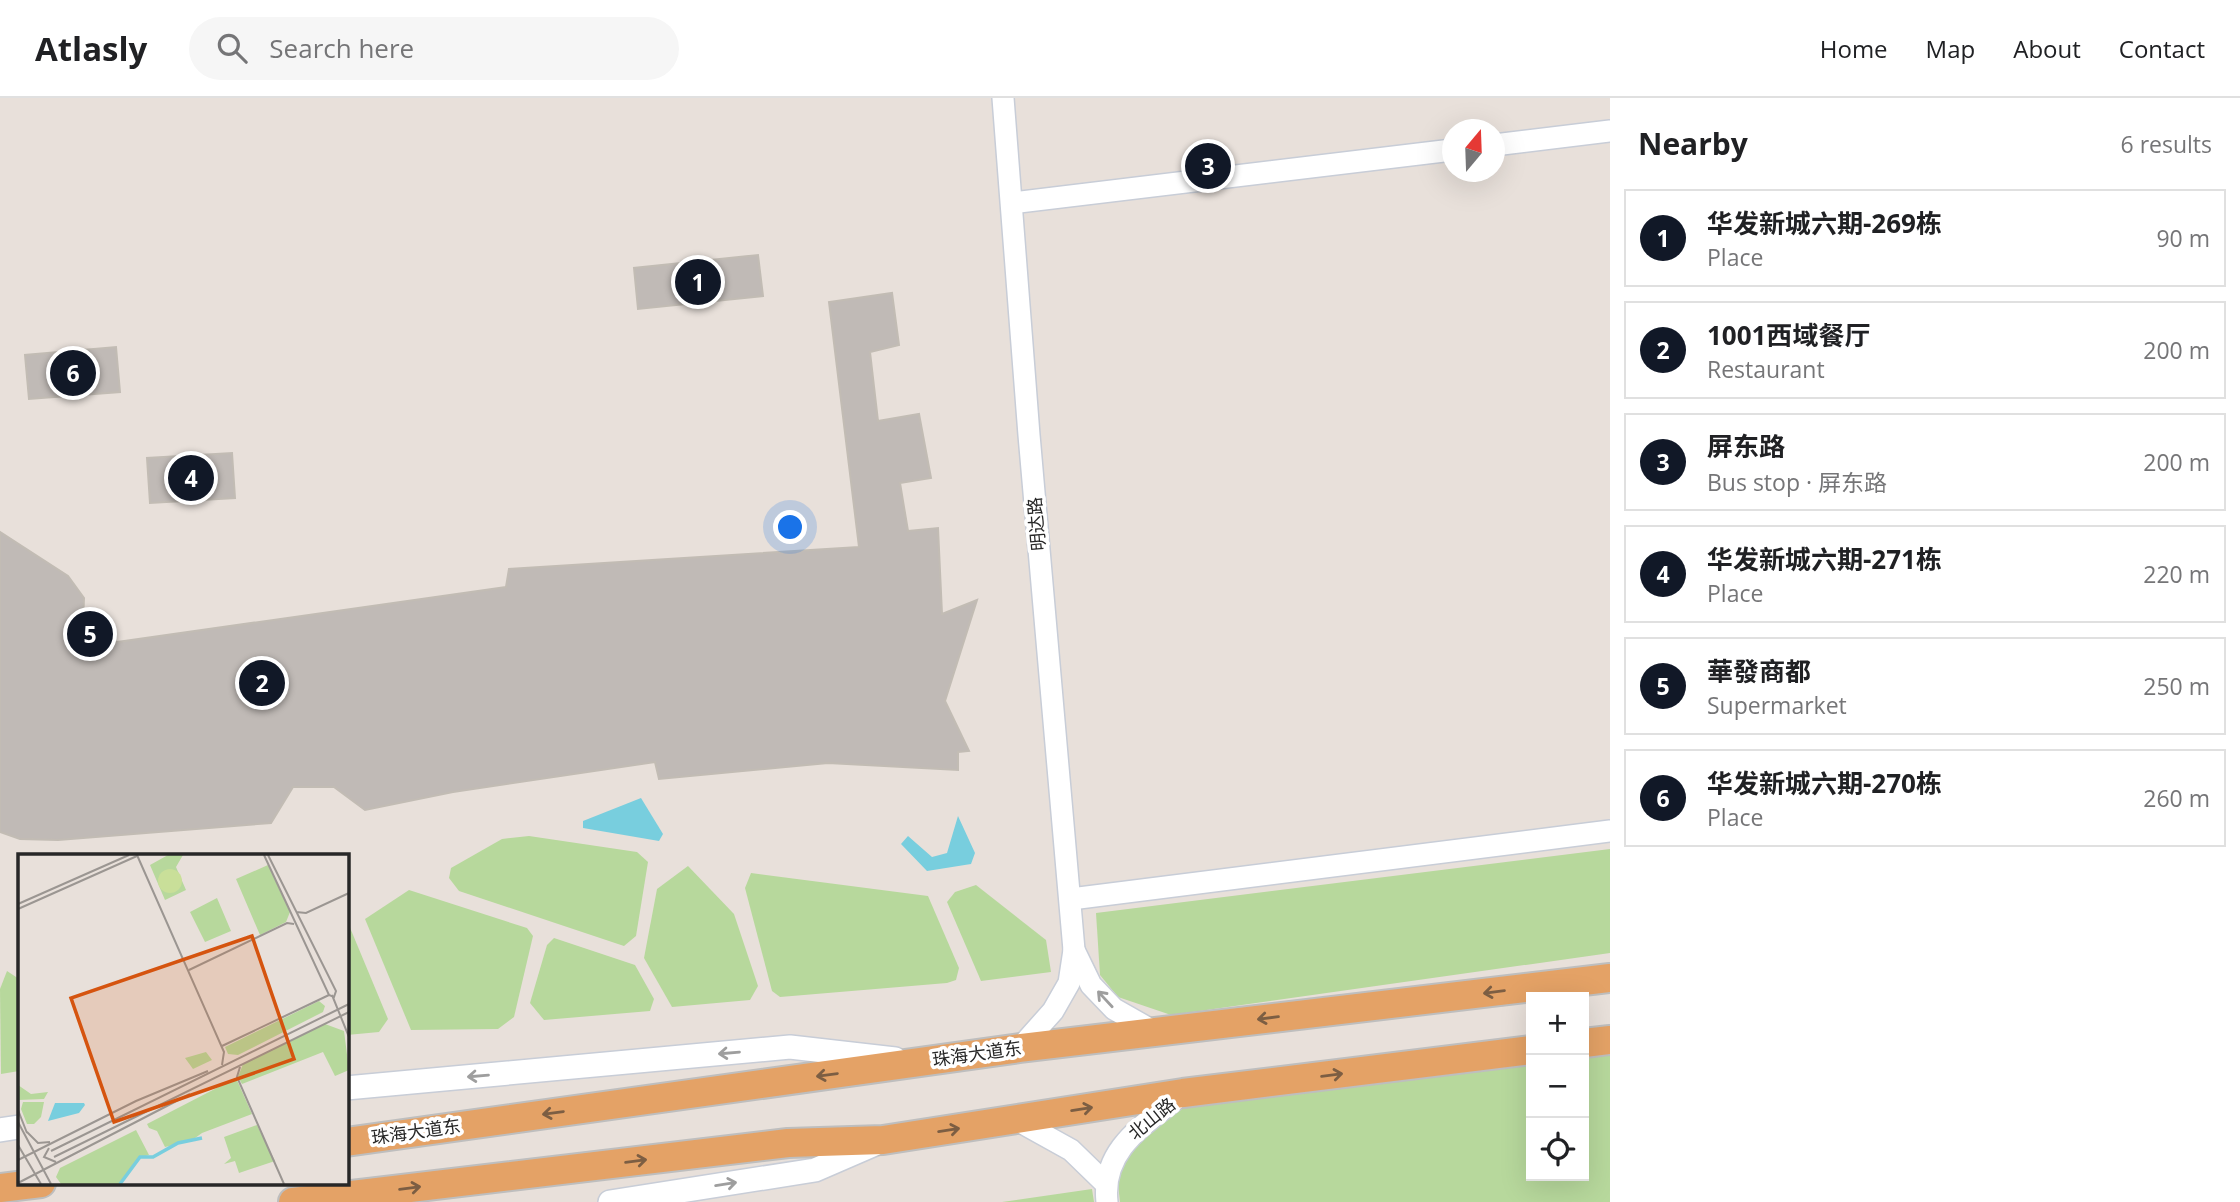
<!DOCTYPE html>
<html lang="en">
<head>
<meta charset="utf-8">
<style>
	body { margin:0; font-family:"Open Sans","Noto Sans SC",sans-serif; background:#f6f6f6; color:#202124 }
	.controls { position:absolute; right:21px; bottom:21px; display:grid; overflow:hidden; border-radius:0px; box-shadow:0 7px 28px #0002 }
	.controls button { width:63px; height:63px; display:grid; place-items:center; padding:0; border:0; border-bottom:2px solid #e0e0e0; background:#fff; color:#202124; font:35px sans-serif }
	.compass { position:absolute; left:1442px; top:21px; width:63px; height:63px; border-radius:50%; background:#fff; box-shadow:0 7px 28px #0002; rotate:19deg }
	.you { position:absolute; left:791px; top:430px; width:24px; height:24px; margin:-18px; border:5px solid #fff; border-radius:50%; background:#1a73e8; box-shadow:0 0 0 10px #1a73e833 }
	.badge { display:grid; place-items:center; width:46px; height:46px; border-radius:50%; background:#111827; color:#fff; font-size:23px; font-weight:700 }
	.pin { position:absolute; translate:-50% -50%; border:4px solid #fff; box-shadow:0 2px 7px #0006 }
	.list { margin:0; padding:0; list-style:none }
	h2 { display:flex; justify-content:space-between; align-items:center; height:91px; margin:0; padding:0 28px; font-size:30px }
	h2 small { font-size:23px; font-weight:400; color:#757577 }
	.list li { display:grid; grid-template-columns:46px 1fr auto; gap:21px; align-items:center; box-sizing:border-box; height:98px; margin:0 14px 14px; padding:0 14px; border:2px solid #e0e0e0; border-radius:0px }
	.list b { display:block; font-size:26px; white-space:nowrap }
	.list p { margin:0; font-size:23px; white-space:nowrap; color:#757577 }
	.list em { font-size:23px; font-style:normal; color:#757577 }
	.icon { flex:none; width:38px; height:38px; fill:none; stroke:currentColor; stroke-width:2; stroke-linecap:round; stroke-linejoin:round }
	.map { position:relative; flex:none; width:1610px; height:1104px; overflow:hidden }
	header { display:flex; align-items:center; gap:42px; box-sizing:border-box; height:98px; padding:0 35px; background:#fff; border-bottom:2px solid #e0e0e0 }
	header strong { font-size:33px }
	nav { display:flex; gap:38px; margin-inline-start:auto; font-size:24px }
	.search { width:490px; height:63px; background:#f6f6f6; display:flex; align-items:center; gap:18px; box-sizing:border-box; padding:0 24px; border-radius:38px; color:#757577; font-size:26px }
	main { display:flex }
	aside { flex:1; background:#fff }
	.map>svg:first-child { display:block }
	.green { fill:#b7d89c }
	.water { fill:#78cede }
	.building { fill:#c0bab6; stroke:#c2bcb4; stroke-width:2 }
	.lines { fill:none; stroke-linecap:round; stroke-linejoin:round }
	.tertiary-casing { stroke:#c8cdd7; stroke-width:24 }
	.secondary-casing { stroke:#c8cdd7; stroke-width:26 }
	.trunk-casing { stroke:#bebebe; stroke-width:32 }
	.tertiary { stroke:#fff; stroke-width:21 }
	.secondary { stroke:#fff; stroke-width:23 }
	.trunk { stroke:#e4a266; stroke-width:28 }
	.oneway { stroke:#7c5e43 }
	.oneway2 { stroke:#9e9e9e }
	.labels { text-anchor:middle; stroke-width:7; stroke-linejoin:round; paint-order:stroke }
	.street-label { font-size:18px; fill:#272727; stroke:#fff }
	.inset-river { fill:none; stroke:#78cede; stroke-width:3.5 }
	.inset-road { fill:none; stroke:#9b9692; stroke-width:2 }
	.view { fill:#d5540f; fill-opacity:0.15; stroke:#d5540f; stroke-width:3.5 }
	.inset-edge { fill:none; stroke:#272727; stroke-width:3.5 }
</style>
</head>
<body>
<header>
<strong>Atlasly</strong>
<div class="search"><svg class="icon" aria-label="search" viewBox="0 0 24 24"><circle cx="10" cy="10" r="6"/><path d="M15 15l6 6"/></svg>Search here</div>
<nav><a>Home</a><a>Map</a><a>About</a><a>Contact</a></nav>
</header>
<main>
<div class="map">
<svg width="1610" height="1104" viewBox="0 0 1610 1104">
	<rect width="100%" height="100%" fill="#e8e0da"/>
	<g class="green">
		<polygon points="529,738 637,754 648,764 636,838 624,848 459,793 449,780 451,770 502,741"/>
		<polygon points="1610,751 1610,855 1171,917 1118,899 1100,877 1096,815"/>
		<polygon points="688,768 734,816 758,888 750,902 672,909 644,860 657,791"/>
		<polygon points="751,775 928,798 959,870 956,882 947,885 780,899 772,893 745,790"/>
		<polygon points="976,787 1046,842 1051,874 981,883 947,804 955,794"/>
		<polygon points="409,792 527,830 533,838 514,919 498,931 411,932 365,821"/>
		<polygon points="346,820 388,921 379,934 347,937"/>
		<polygon points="554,840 635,867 654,901 650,913 544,922 530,905 547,847"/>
		<polygon points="7,873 19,881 19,973 1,976 0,891"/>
		<polygon points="1610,948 1610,1104 1120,1104 1118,1086 1128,1050 1186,1000 1531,958 1531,1078 1584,1078 1584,951"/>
		<polygon points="1092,1091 1094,1104 1002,1104"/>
	</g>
	<g class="water">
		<polygon points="641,700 663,736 659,743 583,730 583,723"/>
		<polygon points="958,718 975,755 971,766 927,773 901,746 908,738 932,759 947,755"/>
	</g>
	<g class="building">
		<polygon points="758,157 763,198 638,211 634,170"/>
		<polygon points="892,195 899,247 870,254 878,323 919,316 931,380 900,385 908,433 938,430 942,516 977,502 945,603 969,653 958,654 958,672 828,665 659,681 655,664 453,694 365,712 334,689 293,689 271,725 58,742 20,741 0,734 0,434 68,478 84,500 82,549 506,489 509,471 859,449 829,204"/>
		<polygon points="116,249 120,294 29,301 25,257"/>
		<polygon points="232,355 235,400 150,405 147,360"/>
	</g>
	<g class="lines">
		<defs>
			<g id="tertiary">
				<polyline points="1003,0 1029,337 1074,852 1069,885 1053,913 1020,950"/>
				<polyline points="1494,47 1610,33"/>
				<polyline points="1012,105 1452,52"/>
				<polyline points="1071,801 1610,733"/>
				<polyline points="1074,852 1091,887 1114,911 1153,933"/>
				<polyline points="1015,1021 1071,1052 1105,1085"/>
				<path d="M1107,1104C1101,1050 1146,1026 1183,995"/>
			</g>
			<g id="secondary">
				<polyline points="346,990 790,949 895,961"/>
				<polyline points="0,1032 19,1029"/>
				<polyline points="610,1104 815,1072 875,1046"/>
			</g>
			<g id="trunk">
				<polyline points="1584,945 1610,942"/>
				<polyline points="346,1044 1020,950 1610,880"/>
				<polyline points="0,1090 41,1085"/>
				<polyline points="293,1104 788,1045 883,1042 1183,995 1531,952"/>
			</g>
		</defs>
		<use href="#tertiary" class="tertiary-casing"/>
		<use href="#secondary" class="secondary-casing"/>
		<use href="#trunk" class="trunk-casing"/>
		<use href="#tertiary" class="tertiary"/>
		<use href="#secondary" class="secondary"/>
		<use href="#trunk" class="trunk"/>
	</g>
	<defs><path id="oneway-shaft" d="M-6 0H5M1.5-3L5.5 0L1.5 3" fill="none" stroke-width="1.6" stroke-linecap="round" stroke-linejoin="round" transform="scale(1.75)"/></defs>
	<g class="oneway">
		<use href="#oneway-shaft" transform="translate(1494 894) rotate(173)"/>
		<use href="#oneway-shaft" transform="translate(1268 920) rotate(173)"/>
		<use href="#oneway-shaft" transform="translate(827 977) rotate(172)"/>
		<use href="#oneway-shaft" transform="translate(1332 977) rotate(-7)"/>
		<use href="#oneway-shaft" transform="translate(1082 1011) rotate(-9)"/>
		<use href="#oneway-shaft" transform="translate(553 1015) rotate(172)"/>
		<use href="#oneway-shaft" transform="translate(949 1032) rotate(-9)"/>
		<use href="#oneway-shaft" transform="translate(636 1063) rotate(-7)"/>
		<use href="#oneway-shaft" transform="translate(410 1090) rotate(-7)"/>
	</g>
	<g class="oneway2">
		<use href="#oneway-shaft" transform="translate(1105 901) rotate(-133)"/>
		<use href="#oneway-shaft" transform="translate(729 955) rotate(175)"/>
		<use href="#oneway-shaft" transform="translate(478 978) rotate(175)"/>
		<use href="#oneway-shaft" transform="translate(726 1086) rotate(-9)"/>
	</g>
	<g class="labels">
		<g class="street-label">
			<text transform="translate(1037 426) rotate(-95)" y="6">明达路</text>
			<text transform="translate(977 956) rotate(-8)" y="6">珠海大道东</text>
			<text transform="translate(1152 1021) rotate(-39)" y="6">北山路</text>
			<text transform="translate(416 1034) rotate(-8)" y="6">珠海大道东</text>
		</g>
	</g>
	<g transform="translate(18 756)">
		<rect width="331" height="331" fill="#e8e0da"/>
		<path d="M150,1H165L158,13L168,36L147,46L132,11ZM250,11L272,58L268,68L242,81L218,25ZM199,44L213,77L187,88L172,58ZM301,147L307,152L305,158L220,201L210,200L207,193ZM307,170L326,177L331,216L317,222L305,198L224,230L220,223L225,210ZM188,198L194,206L175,215L167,204ZM218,224L234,260L184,279L173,287L147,293L139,277L131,274L129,270ZM0,231L13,240L30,238L26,245L0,246ZM5,248H26L23,263L16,270H9L3,255ZM239,271L257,307L221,319L217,307L206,310L213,304L206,283ZM118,276L131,301L121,304L103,330H43L38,323L42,314Z" fill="#b7d89c"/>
		<path d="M140 27a12 12 0 1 1 24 0a12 12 0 1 1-24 0Z" fill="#c9df99"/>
		<path d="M37,249H66L67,251L61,259L30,267Z" fill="#78cede"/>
		<path class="inset-river" d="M102,330L122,303H135L160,289L184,284"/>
		<path class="inset-road" d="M119,1L206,198L204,211M246,1L311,141L316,143L318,137L250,1M0,50L111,1M0,55L119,2M278,58L288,59L331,39M171,116L269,69L276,70M314,141L331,183M204,192L311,141M222,213L219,223L266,330M0,256L9,279M0,268L33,330M9,278L20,289L32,288M0,291L23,330M31,294L26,303L38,308M33,297L331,150M36,303L331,158M0,306L118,247L190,217M0,329L172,240"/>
		<path class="view" d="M234,82L276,205L96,268L53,144Z"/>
		<rect width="331" height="331" class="inset-edge"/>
	</g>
</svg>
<div class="controls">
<button>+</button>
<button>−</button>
<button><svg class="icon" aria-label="locate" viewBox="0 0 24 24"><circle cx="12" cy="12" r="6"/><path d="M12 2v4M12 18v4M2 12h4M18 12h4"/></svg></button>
</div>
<svg class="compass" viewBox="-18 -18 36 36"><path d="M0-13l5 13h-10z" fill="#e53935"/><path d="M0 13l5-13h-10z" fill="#757577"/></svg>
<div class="you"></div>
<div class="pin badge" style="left:698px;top:184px">1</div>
<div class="pin badge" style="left:262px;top:585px">2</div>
<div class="pin badge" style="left:1208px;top:68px">3</div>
<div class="pin badge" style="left:191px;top:380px">4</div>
<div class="pin badge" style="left:90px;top:536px">5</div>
<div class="pin badge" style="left:73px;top:275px">6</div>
</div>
<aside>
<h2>Nearby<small>6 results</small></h2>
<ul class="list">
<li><span class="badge">1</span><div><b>华发新城六期-269栋</b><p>Place</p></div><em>90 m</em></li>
<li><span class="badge">2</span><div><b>1001西域餐厅</b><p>Restaurant</p></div><em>200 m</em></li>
<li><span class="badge">3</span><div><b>屏东路</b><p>Bus stop · 屏东路</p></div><em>200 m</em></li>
<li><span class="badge">4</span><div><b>华发新城六期-271栋</b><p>Place</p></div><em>220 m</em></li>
<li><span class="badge">5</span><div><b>華發商都</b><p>Supermarket</p></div><em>250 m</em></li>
<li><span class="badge">6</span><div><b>华发新城六期-270栋</b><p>Place</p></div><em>260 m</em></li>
</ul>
</aside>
</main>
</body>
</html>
